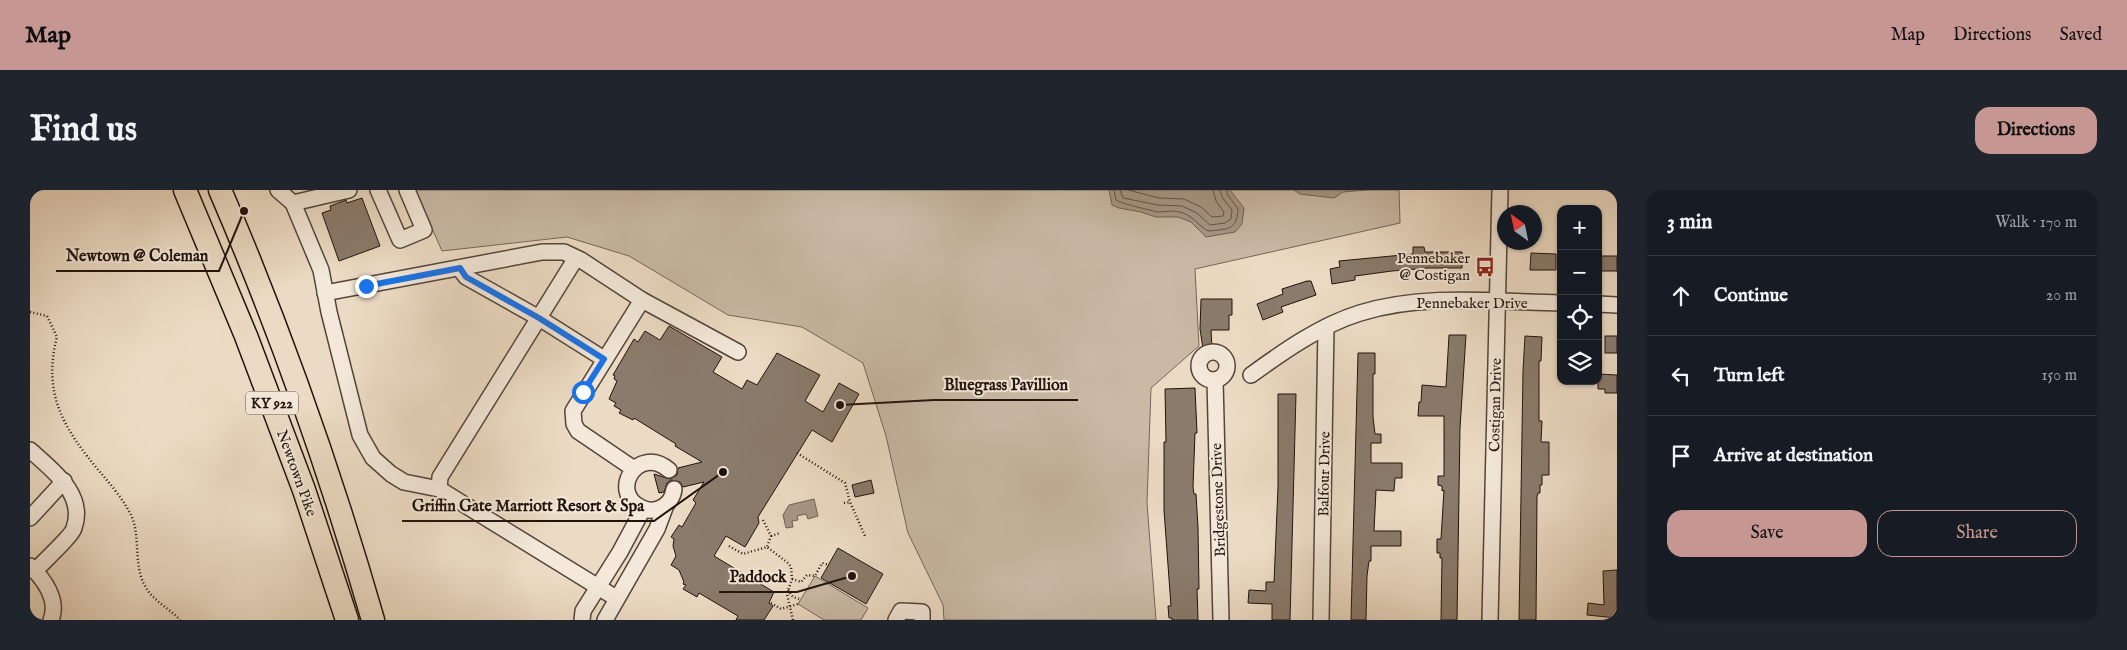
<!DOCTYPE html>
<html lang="en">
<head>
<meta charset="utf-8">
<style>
	body { margin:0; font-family:"IM FELL English",serif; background:#20242c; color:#f1f3f6 }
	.controls { position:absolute; right:15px; top:15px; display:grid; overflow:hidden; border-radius:10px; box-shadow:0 1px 4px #0004 }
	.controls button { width:45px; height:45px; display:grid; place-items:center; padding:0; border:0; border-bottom:1px solid #363941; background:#171b24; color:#f1f3f6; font:25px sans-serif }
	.compass { position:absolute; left:1467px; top:15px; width:45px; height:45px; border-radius:50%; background:#171b24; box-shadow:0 1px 4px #0004; rotate:327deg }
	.stop { position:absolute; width:15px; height:15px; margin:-11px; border:4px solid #1a73e8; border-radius:50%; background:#fff }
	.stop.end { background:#1a73e8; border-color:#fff; box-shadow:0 1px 5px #0008 }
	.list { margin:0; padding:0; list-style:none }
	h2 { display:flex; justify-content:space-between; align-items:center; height:65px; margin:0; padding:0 20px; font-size:21px }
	h2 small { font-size:16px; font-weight:400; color:#9ea1a6 }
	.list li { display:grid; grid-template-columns:32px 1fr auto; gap:15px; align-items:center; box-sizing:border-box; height:80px; padding:0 20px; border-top:1px solid #363941 }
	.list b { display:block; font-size:19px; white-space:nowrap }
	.list em { font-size:16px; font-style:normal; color:#9ea1a6 }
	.actions { display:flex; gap:10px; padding:15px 20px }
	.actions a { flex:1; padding:11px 0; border:1px solid #c59692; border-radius:15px; text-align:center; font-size:18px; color:#c59692 }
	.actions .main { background:#c59692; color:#111 }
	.icon { flex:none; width:28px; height:28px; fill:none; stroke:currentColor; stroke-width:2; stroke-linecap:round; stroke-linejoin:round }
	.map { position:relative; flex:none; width:1587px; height:430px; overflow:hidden; border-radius:15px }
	header { display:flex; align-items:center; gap:30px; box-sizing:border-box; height:70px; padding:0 25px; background:#c59692; color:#111 }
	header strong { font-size:24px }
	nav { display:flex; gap:28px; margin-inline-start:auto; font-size:18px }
	.intro { display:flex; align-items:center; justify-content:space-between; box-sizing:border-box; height:120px; padding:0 30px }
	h1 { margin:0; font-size:35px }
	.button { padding:12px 22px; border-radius:15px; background:#c59692; color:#111; font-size:18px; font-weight:700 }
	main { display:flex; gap:30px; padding:0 30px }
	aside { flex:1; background:#171b24; border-radius:15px; box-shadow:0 1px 4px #0004 }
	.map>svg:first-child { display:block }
	.green { fill:#c9b9a5; stroke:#746659 }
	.water { fill:#a79786; stroke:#716256 }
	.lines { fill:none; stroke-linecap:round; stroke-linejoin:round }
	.shore { stroke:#64554a; stroke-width:1 }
	.building { fill:#8a7b6c; stroke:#20130d }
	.minor-casing { stroke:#53453b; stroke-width:18 }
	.highway-casing { stroke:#20130d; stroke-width:25 }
	.path { stroke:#20130d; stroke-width:2.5; stroke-dasharray:1 2.5; stroke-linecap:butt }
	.minor { stroke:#f3e8d9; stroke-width:15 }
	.highway { stroke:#ecdbc4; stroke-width:22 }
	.route { stroke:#1a73e8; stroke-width:6 }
	.labels { text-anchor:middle; stroke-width:4; stroke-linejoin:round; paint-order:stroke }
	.shield { fill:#f3e8d9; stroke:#5f534a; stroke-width:1 }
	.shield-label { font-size:14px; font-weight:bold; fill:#20130d }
	.poi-label { font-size:15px; fill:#20130d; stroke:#f3e8d9; text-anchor:end }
	.street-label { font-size:15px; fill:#20130d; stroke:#f3e8d9 }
	.leader { fill:none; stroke:#20130d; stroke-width:2 }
	.callout-dot { fill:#20130d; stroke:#f3e8d9; stroke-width:2 }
	.callout-label { font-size:16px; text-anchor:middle; font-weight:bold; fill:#20130d; stroke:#f3e8d9; stroke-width:4; stroke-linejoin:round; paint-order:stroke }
</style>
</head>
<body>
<header>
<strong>Map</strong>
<nav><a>Map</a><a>Directions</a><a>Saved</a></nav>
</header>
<div class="intro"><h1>Find us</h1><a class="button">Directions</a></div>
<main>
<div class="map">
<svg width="1587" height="430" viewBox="0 0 1587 430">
	<rect width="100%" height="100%" fill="#ecdbc4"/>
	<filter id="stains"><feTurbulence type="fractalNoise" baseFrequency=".004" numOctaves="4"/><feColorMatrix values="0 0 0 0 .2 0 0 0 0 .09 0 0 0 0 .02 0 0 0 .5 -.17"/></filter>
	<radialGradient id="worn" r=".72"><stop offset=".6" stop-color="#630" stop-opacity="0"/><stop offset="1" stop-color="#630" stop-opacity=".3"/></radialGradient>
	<g class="green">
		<polygon points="385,0 1369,0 1370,33 1165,79 1169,156 1121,198 1117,313 1126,430 914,430 913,415 878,343 856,246 833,173 772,137 698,125 599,66 537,47 412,61"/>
		<polygon points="785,386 838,418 831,430 794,430 768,414"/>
	</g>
	<g class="water">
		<polygon points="1079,0 1200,0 1214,18 1212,34 1205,42 1176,47 1161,32 1148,27 1126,27 1111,22 1089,18 1082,15"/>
		<polygon points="1264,0 1336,0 1313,2 1304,8 1270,4"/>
		<polygon points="784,309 788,326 778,329 776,324 767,326 768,330 762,331 763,337 756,338 753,325 759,315"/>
	</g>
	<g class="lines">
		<g class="shore">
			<path d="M1084,0L1086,10C1089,13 1123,21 1128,22C1135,22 1142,20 1149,22C1161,24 1168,35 1178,41C1197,39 1207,41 1208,19L1197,4V0"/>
			<polyline points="1090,0 1093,8 1128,15 1152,16 1167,23 1180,35 1195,33 1201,29 1202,20 1192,7 1190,0"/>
			<polyline points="1098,0 1129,8 1154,9 1171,17 1182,27 1193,26 1194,22 1186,11 1183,0"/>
		</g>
	</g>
	<g class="building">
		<polygon points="332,8 350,56 309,71 292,23 301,20 300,16 316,10 317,13"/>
		<polygon points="1383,57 1394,57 1395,62 1432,62 1432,78 1398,78 1362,81 1325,86 1325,90 1302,94 1300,79 1310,77 1309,71 1383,64"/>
		<polygon points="1501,63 1526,64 1526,80 1500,80"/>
		<rect x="1568" y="66" width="19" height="15"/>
		<polygon points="1277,91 1281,91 1286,105 1251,117 1253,122 1233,130 1227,114 1253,104 1252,99"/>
		<polygon points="1171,109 1202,109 1202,125 1199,125 1199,140 1181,140 1182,159 1173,159 1170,139"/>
		<polygon points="639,136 692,167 683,182 712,199 717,190 727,195 747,163 790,185 775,211 793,222 809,193 829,204 802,252 782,240 728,327 729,333 715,357 696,346 684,366 744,402 739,413 743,416 734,430 706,430 708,426 669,403 667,407 653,399 656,395 653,394 654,392 649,380 641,375 646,366 643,356 644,349 641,347 649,335 652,337 666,313 663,310 674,292 653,297 650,292 641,290 637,293 634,302 629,303 624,284 640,289 647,285 648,278 672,272 645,256 646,254 604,228 603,230 589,223 591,220 584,216 586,213 579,209 587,191 584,189 585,186 583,185 604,149 608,152 615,141 630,150"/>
		<polygon points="1419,145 1436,145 1430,238 1427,430 1411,430 1412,368 1410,368 1410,363 1407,363 1407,349 1411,349 1414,300 1412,301 1412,296 1408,295 1408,286 1414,286 1414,226 1388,226 1389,212 1391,212 1392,195 1416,197"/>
		<polygon points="1495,146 1512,147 1511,171 1509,171 1509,231 1512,231 1511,252 1519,252 1519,285 1512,285 1512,295 1510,295 1510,303 1508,303 1507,307 1506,430 1489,430 1493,181"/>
		<rect x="1575" y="146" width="12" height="17"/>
		<polygon points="1328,163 1345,163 1345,184 1343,184 1343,227 1345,244 1351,244 1351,253 1341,253 1341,273 1372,273 1372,288 1365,288 1364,301 1346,300 1344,341 1371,341 1371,356 1341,356 1341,371 1339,371 1337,386 1336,430 1321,430"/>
		<polygon points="1568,184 1587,185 1587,203 1575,203 1575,199 1568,199"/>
		<polygon points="1165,198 1167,243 1165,243 1163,297 1164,304 1166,304 1168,337 1169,399 1167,399 1168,430 1142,430 1142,428 1139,428 1138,416 1141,416 1134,320 1134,252 1136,252 1135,199"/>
		<polygon points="1248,204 1266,204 1260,430 1242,430 1242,414 1218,413 1219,400 1236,401 1236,392 1244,392 1248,297"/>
		<polygon points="841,290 844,303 825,307 822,295"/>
		<polygon points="808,358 853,384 836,414 791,388"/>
		<polygon points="1587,380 1587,428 1557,425 1558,413 1574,415 1573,381"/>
	</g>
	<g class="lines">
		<defs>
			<g id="minor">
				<polyline points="248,0 263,13 291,80 299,122 330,245 343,268 361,284 374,292 409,299 586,408"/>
				<polyline points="348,0 370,50 394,40 377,0"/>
				<polyline points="263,13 319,0"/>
				<polyline points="429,78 436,87 509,128 574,169"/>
				<polyline points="295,103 512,62 534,62 551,70 612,110 708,162"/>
				<polyline points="1568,114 1587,115"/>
				<circle cx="1183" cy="176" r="14"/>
				<path d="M1221,185C1254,161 1291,135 1330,123C1395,103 1464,112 1531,113"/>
				<polyline points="1185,190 1191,430"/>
				<path d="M0,260C22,280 56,304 44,338C42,346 12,373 5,381"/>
				<polyline points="604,279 548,241 544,234 543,221 612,110"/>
				<path d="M639,280C608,254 579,301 610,317C615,320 622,321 628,319C637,316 643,308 644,299"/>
				<polyline points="409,299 410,287 546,68"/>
				<polyline points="0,328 34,291"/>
				<path d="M0,376C14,389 29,410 21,430"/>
				<polyline points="552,430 553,421 590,362 613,319"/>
				<polyline points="575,430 627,339 636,315"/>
				<polyline points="866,430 871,421 892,422 892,430"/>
				<polyline points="1291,430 1296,137"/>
				<polyline points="1460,430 1470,0"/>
			</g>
			<g id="highway">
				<polyline points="155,0 216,146 274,300 317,430"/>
				<path d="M190,0C250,139 301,284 343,430"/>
			</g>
		</defs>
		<use href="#minor" class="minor-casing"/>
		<use href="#highway" class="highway-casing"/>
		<g class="path">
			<path d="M0,122L17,126L27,147C12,204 34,239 70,282C81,295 93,309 101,325C111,346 103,375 115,396C123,411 139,418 150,430"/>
			<polyline points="767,263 815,293 820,312"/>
			<polyline points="814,313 820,312 835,346"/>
			<polyline points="733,330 741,346 737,357"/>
			<polyline points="741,346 750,343"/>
			<polyline points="699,356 713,364 737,357 758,373 761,377 762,389 757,404 763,430"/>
			<polyline points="762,389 771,392 777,385 785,386 792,373 799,375"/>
			<polyline points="758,400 763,407 769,409"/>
			<polyline points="741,413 751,419 768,414"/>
		</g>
		<use href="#minor" class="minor"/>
		<use href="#highway" class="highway"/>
	</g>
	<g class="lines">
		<polyline class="route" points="336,96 430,78 436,87 509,128 574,169 553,202"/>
	</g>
	<defs>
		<symbol id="bus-bare" viewBox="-9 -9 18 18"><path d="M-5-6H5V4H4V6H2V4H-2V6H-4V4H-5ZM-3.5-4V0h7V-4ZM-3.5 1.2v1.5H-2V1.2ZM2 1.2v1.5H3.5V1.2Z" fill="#8f2418" stroke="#f3e8d9" stroke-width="2.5" paint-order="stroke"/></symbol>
	</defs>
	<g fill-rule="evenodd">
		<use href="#bus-bare" x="1441" y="63" width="28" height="28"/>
	</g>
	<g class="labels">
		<rect class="shield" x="216" y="201.5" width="52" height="23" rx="4"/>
		<g class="shield-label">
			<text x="242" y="218">KY 922</text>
		</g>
		<g class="poi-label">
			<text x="1440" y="73">Pennebaker<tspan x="1440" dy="17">@ Costigan</tspan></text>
		</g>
		<g class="street-label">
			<text x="1442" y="118">Pennebaker Drive</text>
			<text transform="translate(1465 215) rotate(-89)" y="5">Costigan Drive</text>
			<text transform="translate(267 283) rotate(70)" y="5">Newtown Pike</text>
			<text transform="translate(1294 284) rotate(-89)" y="5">Balfour Drive</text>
			<text transform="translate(1188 310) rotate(-92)" y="5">Bridgestone Drive</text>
		</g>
	</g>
	<path class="leader" d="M214 21L189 81H26M810 215L904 210H1048M693 282L624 331H372M822 386L767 402H689"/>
	<g class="callout-dot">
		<circle cx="214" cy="21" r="5"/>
		<circle cx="810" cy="215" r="5"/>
		<circle cx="693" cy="282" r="5"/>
		<circle cx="822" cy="386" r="5"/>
	</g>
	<g class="callout-label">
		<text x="107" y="71">Newtown @ Coleman</text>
		<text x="976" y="200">Bluegrass Pavillion</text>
		<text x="498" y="321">Griffin Gate Marriott Resort &amp; Spa</text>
		<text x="728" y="392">Paddock</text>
	</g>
	<rect width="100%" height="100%" filter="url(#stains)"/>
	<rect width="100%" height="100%" fill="url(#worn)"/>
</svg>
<div class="controls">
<button>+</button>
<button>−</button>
<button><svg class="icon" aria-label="locate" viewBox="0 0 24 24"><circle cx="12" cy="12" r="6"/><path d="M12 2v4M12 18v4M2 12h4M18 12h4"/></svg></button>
<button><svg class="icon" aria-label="layers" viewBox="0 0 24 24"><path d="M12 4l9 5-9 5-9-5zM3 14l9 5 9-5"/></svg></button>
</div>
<svg class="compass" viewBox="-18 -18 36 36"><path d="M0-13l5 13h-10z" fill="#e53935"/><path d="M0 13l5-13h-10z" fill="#9ea1a6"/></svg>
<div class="stop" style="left:553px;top:202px"></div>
<div class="stop end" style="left:336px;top:96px"></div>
</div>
<aside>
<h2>3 min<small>Walk · 170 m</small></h2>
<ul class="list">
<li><svg class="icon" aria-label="ahead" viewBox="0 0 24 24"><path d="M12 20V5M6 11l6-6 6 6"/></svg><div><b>Continue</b></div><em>20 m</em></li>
<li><svg class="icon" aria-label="left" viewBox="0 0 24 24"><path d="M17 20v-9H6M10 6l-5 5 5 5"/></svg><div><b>Turn left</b></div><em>150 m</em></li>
<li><svg class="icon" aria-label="arrive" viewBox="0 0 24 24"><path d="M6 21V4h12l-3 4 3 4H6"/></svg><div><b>Arrive at destination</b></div></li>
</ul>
<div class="actions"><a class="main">Save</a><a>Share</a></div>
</aside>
</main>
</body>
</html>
